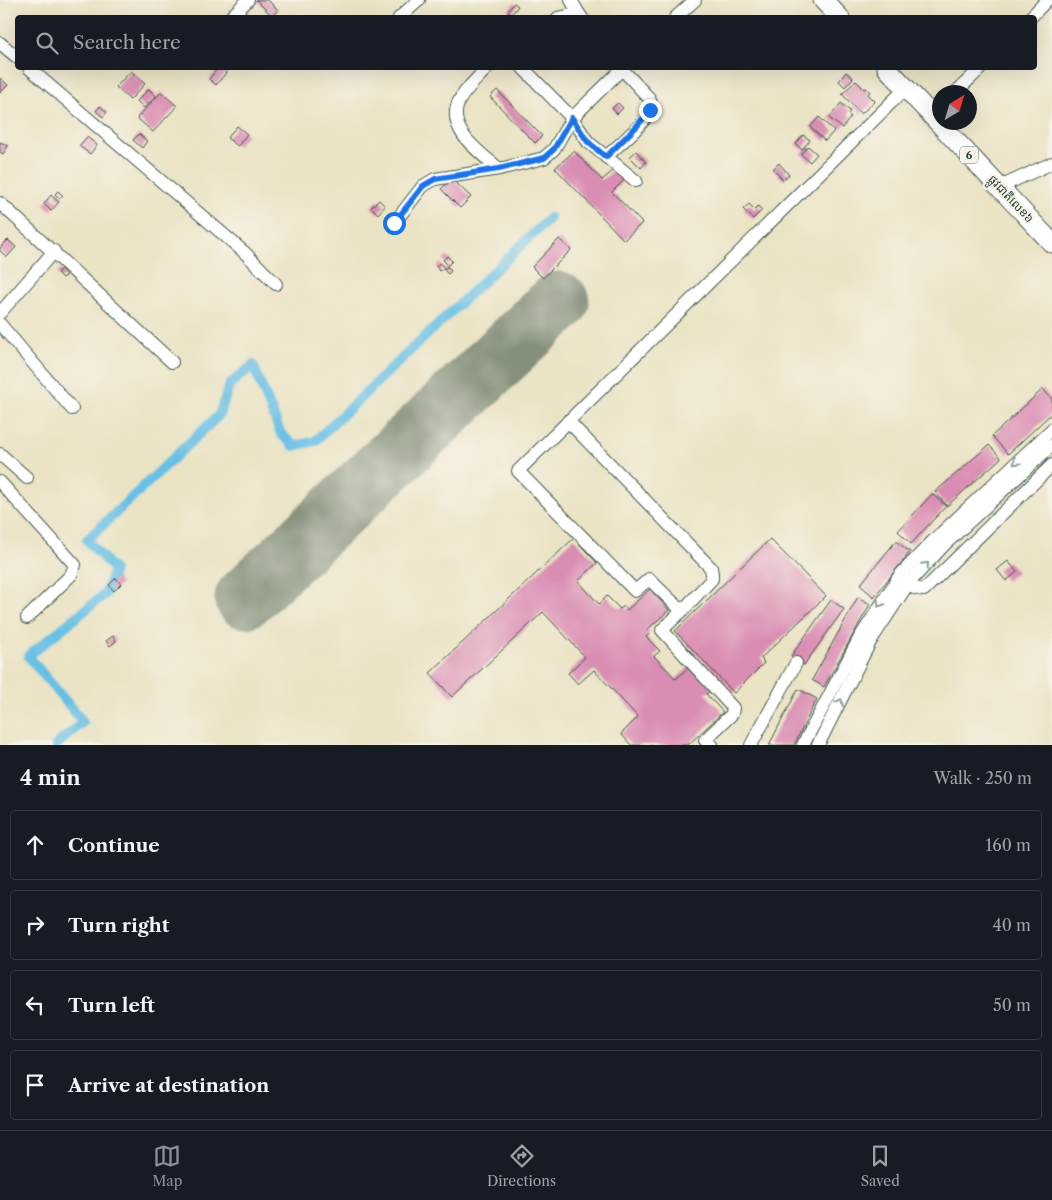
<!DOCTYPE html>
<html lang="en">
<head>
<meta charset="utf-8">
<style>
	body { margin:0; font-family:"Libre Caslon Text","Noto Sans Khmer",serif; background:#20242c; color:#f1f3f6 }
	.compass { position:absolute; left:932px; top:85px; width:45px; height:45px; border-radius:50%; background:#171b24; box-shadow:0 5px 20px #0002; rotate:38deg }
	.stop { position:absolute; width:15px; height:15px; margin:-11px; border:4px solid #1a73e8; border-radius:50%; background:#fff }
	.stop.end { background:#1a73e8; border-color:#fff; box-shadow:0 1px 5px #0008 }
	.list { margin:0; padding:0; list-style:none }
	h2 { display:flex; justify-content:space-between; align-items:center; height:65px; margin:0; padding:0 20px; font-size:21px }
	h2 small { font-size:16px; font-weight:400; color:#9ea1a6 }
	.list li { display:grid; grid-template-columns:32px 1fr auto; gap:15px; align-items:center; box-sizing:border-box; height:70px; margin:0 10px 10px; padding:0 10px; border:1px solid #363941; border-radius:5px }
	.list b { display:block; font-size:19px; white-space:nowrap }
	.list em { font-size:16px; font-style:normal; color:#9ea1a6 }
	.icon { flex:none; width:28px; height:28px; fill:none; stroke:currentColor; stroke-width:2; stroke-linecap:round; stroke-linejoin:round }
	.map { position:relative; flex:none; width:1052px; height:745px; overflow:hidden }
	.search { position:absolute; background:#171b24; box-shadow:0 5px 20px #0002; left:15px; right:15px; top:15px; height:55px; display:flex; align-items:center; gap:12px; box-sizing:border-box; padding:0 18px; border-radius:5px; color:#9ea1a6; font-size:19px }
	.sheet { height:385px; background:#171b24 }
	nav { display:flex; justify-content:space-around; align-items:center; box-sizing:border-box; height:70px; border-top:1px solid #363941; background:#171b24; font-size:14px; color:#9ea1a6 }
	nav a { display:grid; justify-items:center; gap:2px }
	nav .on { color:#8c9099 }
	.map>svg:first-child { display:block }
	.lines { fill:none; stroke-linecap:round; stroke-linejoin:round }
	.canal { stroke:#68c0e5; stroke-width:10 }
	.runway { stroke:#84907c; stroke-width:61 }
	.building { fill:#da8db3 }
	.minor-casing { stroke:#3d564a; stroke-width:14 }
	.highway-casing { stroke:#3d564a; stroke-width:21 }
	.minor { stroke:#fff; stroke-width:12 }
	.highway { stroke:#fff; stroke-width:19 }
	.oneway { stroke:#8f9e9a }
	.route { stroke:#1a73e8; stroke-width:6 }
	.labels { text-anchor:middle; stroke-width:5; stroke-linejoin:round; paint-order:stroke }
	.shield { fill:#f7f3e8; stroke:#60746a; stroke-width:1 }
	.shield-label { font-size:11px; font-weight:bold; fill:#1f3d34 }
	.street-label { font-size:12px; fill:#1f3d34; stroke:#f7f3e8 }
</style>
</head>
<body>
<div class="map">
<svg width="1052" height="745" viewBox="0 0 1052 745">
	<rect width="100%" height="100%" fill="#f7f3e8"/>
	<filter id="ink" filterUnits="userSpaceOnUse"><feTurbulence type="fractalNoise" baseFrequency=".02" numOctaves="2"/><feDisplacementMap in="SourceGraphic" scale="10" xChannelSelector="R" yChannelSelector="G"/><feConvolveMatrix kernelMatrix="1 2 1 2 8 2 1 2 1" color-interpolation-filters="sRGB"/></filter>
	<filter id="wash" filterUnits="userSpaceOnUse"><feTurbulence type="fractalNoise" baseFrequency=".0096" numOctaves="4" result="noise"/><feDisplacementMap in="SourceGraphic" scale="20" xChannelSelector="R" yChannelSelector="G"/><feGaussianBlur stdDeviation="1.12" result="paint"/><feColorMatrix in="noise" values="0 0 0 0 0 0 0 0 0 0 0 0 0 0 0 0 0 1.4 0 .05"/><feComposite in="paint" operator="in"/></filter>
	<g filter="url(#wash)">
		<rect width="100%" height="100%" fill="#eae3c4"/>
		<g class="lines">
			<polyline class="canal" points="56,745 83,722 28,656 105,594 114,570 87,540 219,415 230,384 253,365 281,434 294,446 315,441 550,218"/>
			<polyline class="runway" points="245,598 559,302"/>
		</g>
		<g id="blocks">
			<g class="building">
				<polygon points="256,0 268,0 278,10 272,16"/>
				<polygon points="514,3 518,6 512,14 508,11"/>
				<polygon points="218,68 230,68 216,85 209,79"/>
				<polygon points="131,71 145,84 130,100 116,87"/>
				<polygon points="846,72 853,78 845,87 839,81"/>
				<polygon points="0,78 8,85 0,93"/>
				<polygon points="856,81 864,89 866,88 870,92 868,94 875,101 861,114 842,94"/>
				<polygon points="149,89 156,96 144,108 137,101"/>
				<polygon points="497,90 542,136 535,143 490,97"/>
				<polygon points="161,92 177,106 153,132 137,118"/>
				<polygon points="618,103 623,108 617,114 612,108"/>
				<polygon points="841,103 850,111 848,114 851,117 842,128 829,118"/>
				<polygon points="100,106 107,112 103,117 96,111"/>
				<polygon points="819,117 834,131 825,141 810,127"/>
				<polygon points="237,126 247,134 238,146 227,138"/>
				<polygon points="139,134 147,141 142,148 133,140"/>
				<polygon points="803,135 810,140 802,150 796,144"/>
				<polygon points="87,137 97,145 90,154 79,146"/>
				<polygon points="0,142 8,146 3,154 0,152"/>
				<polygon points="808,146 817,154 810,162 801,154"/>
				<polygon points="574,151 602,180 614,170 624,180 612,192 642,223 624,240 555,168"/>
				<polygon points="636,151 646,162 641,168 630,157"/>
				<polygon points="779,163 789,175 783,180 773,169"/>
				<polygon points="452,179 471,197 460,208 441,189"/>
				<polygon points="58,191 63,196 60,199 55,194"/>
				<polygon points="51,195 59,202 51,211 44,204"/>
				<polygon points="379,200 385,206 378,214 371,207"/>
				<polygon points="749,204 755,210 758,206 762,210 753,219 743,209"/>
				<polygon points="559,239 571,250 543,278 532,267"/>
				<polygon points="8,240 16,247 7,257 0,251 0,248"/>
				<polygon points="447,256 452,261 448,265 443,260"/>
				<polygon points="440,263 444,268 439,271 436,266"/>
				<polygon points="447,266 451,271 448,274 444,270"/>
				<polygon points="61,269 66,275 62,278 57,273"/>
				<polygon points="1043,389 1052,399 1052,413 1008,454 992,436"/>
				<polygon points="989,445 1001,458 947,506 935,492"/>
				<polygon points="932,494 946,506 911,544 898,531"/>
				<polygon points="574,538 597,563 578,581 599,604 607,596 620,609 624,606 627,610 650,589 669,610 647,630 650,633 646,637 660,651 654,656 676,679 691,665 713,688 706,694 723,712 688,745 631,745 621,734 638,717 594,670 578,684 568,673 585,657 543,612 452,697 430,673"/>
				<polygon points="770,539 826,596 761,658 764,663 734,693 675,631"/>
				<polygon points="896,541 910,552 874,597 860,585"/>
				<polygon points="1008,561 1017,572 1006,581 997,570"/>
				<polygon points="116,578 121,584 114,591 109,585"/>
				<polygon points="858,597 870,604 824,687 812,680"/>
				<polygon points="831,600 844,609 804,665 791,656"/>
				<polygon points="113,636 116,641 110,646 106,641"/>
				<polygon points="798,689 817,699 794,745 769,745"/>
			</g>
		</g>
	</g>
	<g filter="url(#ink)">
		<use href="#blocks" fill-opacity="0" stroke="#3d564a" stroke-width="1"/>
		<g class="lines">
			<defs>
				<g id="minor">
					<polyline points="571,0 579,14"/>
					<polyline points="230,18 248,0"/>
					<polyline points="399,18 419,0"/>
					<polyline points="558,18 579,14 582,18"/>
					<polyline points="675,18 695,0"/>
					<polyline points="1030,18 1047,0"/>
					<polyline points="0,43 18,58"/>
					<polyline points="29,68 244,252 276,284"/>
					<path d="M487,68C478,78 465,89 459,101C445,130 481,153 499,169"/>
					<polyline points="523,68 572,118 588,142 636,181"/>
					<polyline points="956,92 981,68"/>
					<path d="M606,157C617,146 645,124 650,110C652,106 651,102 649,98L621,68"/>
					<polyline points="1000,187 1052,163"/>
					<polyline points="0,203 172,362"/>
					<polyline points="394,223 423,186 435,179 499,169 544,158 554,149 572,118 623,68"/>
					<polyline points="0,313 54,251"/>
					<polyline points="0,324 72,409"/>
					<polyline points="568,421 711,568 712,574 712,579 682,611"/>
					<polyline points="0,454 27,478"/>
					<polyline points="0,482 75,565 71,575 27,618"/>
					<polyline points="903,579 914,588 924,590 1052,465"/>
					<polyline points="712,745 705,740 732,714 733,708 662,630 682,611 649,579 635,591 518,471 906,88"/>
					<polyline points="751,745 796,663"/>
					<polyline points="803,745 859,639 900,575 934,540 1052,429"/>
					<polyline points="818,745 870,642 908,584 945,544 1052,445"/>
				</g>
				<g id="highway">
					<polyline points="823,0 840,18"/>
					<polyline points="887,68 1052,243"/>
				</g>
			</defs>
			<use href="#minor" class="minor-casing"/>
			<use href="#highway" class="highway-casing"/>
			<use href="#minor" class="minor"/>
			<use href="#highway" class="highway"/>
		</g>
		<defs><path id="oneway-chevron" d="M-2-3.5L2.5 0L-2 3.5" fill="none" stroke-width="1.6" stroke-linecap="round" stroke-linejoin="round" transform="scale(1.25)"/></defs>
		<g class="oneway">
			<use href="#oneway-chevron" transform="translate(1016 462) rotate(137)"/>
			<use href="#oneway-chevron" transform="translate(926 565) rotate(-47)"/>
			<use href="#oneway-chevron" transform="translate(880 604) rotate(123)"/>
			<use href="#oneway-chevron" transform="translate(840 702) rotate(-63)"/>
		</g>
	</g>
	<g class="lines" filter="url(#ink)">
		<polyline class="route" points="394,223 423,186 435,179 499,169 544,158 554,149 572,118 588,142 606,157 636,127 650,110"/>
	</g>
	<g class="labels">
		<rect class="shield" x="960" y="146.5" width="18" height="17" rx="4"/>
		<g class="shield-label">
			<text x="969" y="159">6</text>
		</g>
		<g class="street-label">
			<text transform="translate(1011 199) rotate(47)" y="4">ផ្លូវជាតិលេខ៦</text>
		</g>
	</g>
</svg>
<svg class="compass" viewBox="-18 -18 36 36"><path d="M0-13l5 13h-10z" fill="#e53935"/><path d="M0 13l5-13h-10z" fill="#9ea1a6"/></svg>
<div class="stop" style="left:394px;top:223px"></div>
<div class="stop end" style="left:650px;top:110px"></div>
<div class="search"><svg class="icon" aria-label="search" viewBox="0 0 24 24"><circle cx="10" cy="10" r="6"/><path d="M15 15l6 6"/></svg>Search here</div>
</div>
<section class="sheet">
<h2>4 min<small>Walk · 250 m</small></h2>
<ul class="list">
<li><svg class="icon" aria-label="ahead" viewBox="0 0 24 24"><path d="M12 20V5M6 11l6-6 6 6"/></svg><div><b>Continue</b></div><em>160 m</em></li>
<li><svg class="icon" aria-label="right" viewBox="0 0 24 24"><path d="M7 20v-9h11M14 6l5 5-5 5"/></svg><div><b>Turn right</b></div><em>40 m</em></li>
<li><svg class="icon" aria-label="left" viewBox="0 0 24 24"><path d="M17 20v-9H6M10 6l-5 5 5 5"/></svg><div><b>Turn left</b></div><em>50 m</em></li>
<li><svg class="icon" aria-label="arrive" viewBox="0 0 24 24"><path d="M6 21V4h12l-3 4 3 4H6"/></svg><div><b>Arrive at destination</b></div></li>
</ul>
</section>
<nav>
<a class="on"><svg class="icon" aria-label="map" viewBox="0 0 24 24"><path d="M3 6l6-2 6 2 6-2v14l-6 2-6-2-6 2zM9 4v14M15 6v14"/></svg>Map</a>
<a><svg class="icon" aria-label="directions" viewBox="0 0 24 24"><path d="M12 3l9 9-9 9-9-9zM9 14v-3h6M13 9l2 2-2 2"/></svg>Directions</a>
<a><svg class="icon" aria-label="saved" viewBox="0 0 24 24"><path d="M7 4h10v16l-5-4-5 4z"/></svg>Saved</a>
</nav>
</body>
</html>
